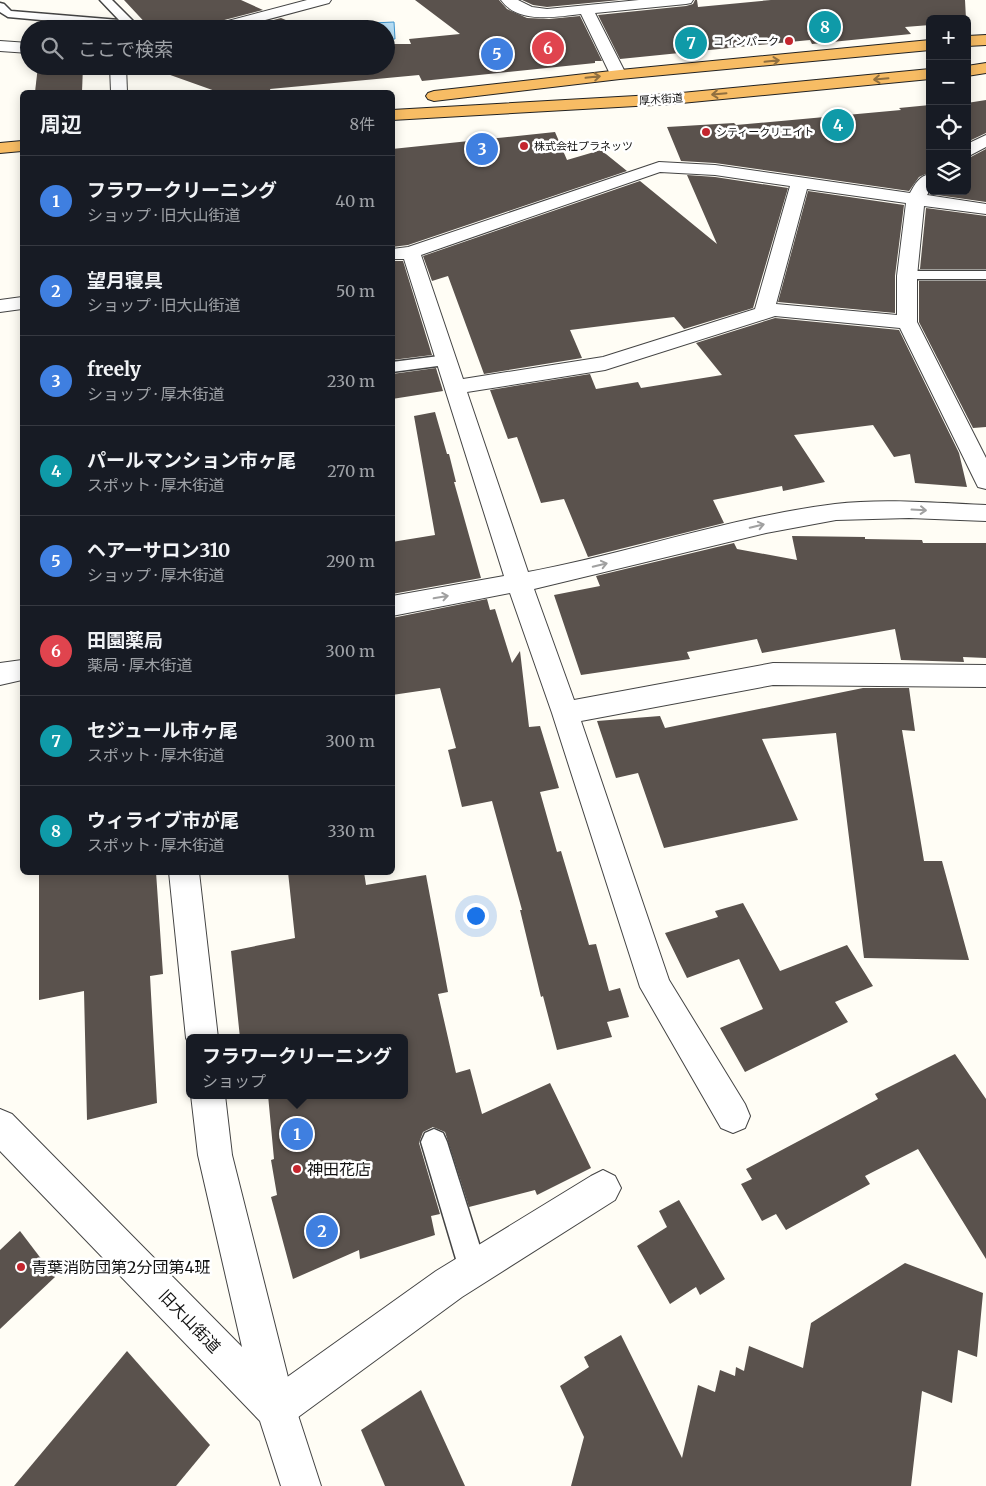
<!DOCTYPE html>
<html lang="ja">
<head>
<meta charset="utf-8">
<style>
	body { margin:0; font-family:Merriweather,"Noto Sans JP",serif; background:#242831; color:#f1f3f6 }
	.controls { position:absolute; right:15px; top:15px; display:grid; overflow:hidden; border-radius:8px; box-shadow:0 2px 12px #0003 }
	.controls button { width:45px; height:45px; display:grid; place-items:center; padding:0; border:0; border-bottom:1px solid #363941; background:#171b24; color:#f1f3f6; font:25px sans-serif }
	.you { position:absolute; left:475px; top:915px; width:18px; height:18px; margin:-12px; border:4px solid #fff; border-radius:50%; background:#1a73e8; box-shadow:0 0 0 8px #1a73e833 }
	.badge { display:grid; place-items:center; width:32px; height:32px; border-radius:50%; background:#c4262e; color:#fff; font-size:16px; font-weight:700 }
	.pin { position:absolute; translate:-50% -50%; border:2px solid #fff; box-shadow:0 1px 5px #0006 }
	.popup { position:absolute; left:186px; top:1034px; width:222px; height:65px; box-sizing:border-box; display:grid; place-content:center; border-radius:8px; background:#171b24; filter:drop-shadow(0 1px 4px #0005); font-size:16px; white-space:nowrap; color:#9ea1a6 }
	.popup b { font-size:19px; color:#f1f3f6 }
	.popup::after { content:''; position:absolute; left:50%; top:100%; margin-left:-10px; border:10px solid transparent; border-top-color:#171b24 }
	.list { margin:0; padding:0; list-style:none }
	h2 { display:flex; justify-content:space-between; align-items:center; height:65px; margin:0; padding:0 20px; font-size:21px }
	h2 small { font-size:16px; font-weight:400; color:#9ea1a6 }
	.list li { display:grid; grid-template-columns:32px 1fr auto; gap:15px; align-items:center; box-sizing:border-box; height:90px; padding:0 20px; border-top:1px solid #363941 }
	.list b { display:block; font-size:19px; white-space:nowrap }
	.list p { margin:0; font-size:16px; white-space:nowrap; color:#9ea1a6 }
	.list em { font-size:16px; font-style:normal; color:#9ea1a6 }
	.icon { flex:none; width:28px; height:28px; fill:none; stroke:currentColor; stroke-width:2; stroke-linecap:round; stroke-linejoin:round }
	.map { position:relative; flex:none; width:986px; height:1486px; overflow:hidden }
	.search { position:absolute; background:#171b24; box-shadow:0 2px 12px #0003; left:20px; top:20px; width:375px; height:55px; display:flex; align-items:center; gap:12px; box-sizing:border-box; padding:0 18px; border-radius:28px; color:#9ea1a6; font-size:19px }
	.panel { position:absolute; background:#171b24; box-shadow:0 2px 12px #0003; left:20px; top:90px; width:375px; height:785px; border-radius:8px }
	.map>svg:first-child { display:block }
	.water { fill:#b9e0f7; stroke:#3f96cf }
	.building { fill:#5a524d }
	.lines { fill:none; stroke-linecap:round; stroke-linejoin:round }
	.service-casing { stroke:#444; stroke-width:3 }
	.minor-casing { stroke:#444; stroke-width:2 }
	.tertiary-casing { stroke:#444; stroke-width:2 }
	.trunk-casing { stroke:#222; stroke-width:2 }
	.service { fill:#fff; fill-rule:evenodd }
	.minor { fill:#fff; fill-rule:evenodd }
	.tertiary { fill:#fff; fill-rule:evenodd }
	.trunk { fill:#f7bc64; fill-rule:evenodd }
	.oneway { stroke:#906f3f }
	.oneway2 { stroke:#a0a0a0 }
	.poi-dot { fill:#c4262e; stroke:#fff; stroke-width:2 }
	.labels { text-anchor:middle; stroke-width:5; stroke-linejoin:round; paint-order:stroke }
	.far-poi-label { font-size:11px; fill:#111; stroke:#fff; text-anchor:start }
	.far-street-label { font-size:11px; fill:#111; stroke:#fff }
	.near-poi-label { font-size:16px; fill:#111; stroke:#fff; text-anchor:start }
	.near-street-label { font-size:16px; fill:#111; stroke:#fff }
</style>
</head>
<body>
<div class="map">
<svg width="986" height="1486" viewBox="0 0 986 1486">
	<rect width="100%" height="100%" fill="#fffdf5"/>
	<polygon class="water" points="394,22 395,39 386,39 386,29 330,29 330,25"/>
	<g class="building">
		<polygon points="124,0 241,0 263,10 209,24 205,29 151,29"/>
		<polygon points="415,0 499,0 507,9 527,18 549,19 580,16 602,61 595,61 595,63 422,81 419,75 270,89 271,92 218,92 159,71 160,66 386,66 386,44 411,44 409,39 460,34"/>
		<polygon points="522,0 620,0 547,7 533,5"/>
		<polygon points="695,0 697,0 698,7 771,0 965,0 966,19 930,19 930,25 905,27 911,34 812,44 810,40 620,59 598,15 686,6 693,4"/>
		<polygon points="281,18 307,29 240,29"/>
		<polygon points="42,24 85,27 85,29 41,29"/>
		<polygon points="38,66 83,66 82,92 35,92"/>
		<polygon points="986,100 986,133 967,142 967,103"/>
		<polygon points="930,105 930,172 919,177 909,191 715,163 681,161 667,127 734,123 736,125 901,110 899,108"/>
		<polygon points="555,132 567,160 601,150 627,171 408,245 392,247 392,149"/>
		<polygon points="986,149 986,202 930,194 931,191 967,191 967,159"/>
		<polygon points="687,175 715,177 788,188 753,308 684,329 674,317 570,330 582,358 484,374 448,276 432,281 423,256 640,181 717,244"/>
		<polygon points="808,191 904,205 895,276 895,313 778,302"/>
		<polygon points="926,208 986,216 986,269 920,269"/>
		<polygon points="392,261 403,261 432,355 392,360"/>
		<polygon points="919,281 986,281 986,427 973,428 919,322"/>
		<polygon points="775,318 899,330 959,453 967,487 915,483 910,454 894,457 873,425 794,435 825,482 783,491 782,486 713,500 724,523 588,557 564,499 541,503 517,437 508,439 490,390 590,374 596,389 638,382 641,388 722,375 696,343"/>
		<polygon points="436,368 443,391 392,399 392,374"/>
		<polygon points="435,412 447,454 449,454 456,482 454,482 481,578 392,594 392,542 435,535 414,416"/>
		<polygon points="792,536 865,537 865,539 922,540 923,543 986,543 986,658 963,657 964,662 901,660 895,629 762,653 757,639 687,652 690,659 581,675 554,595 600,586 596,576 734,543 737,549 797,560"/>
		<polygon points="487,599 490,610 495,609 512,663 520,651 529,727 540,726 559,788 540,792 557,852 561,851 589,945 596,944 609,991 620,988 629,1017 607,1022 612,1037 557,1050 543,996 541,997 520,910 522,910 492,801 462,807 448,750 456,748 440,688 392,695 392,618"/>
		<polygon points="863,688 909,688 915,731 902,730 924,861 942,861 969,960 864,958 836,733 762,739 798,820 664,848 638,773 616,778 597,721 660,716 665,728"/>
		<polygon points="39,872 156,872 163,974 150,976 157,1103 87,1120 84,991 39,1000"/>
		<polygon points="288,872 364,872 366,885 426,875 448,992 438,994 456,1073 470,1069 482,1114 550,1083 591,1168 537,1195 535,1190 469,1207 445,1132 433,1127 423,1132 419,1143 440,1214 431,1216 435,1235 360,1259 359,1250 293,1279 271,1197 277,1195 271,1160 274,1159 268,1095 404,1095 404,1038 240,1038 231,951 295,938"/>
		<polygon points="743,903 780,971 847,945 873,986 835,1002 848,1022 745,1072 720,1028 763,1009 739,959 687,978 665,933 718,917 715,911"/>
		<polygon points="955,1054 986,1099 986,1259 918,1149 865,1176 870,1184 786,1230 776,1214 762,1221 741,1184 752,1179 746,1169 878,1099 875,1094"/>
		<polygon points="679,1200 725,1279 700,1295 696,1287 670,1304 637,1246 667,1227 659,1211"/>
		<polygon points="20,1231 55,1277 0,1329 0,1250"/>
		<polygon points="905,1263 983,1293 977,1357 958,1350 952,1403 922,1391 911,1486 571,1486 584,1437 560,1386 589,1367 584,1357 621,1335 682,1458 698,1385 715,1392 720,1370 735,1376 736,1367 744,1371 749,1346 803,1368 811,1323"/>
		<polygon points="127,1351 210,1445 176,1486 14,1486"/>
		<polygon points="421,1390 465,1486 385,1486 361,1430"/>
	</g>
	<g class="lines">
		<defs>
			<g id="service">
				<polygon points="100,0 112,0 141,29 8,17 0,12 0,3 4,4 11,11 119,20"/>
				<polygon points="907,271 986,271 986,279 902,279 899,276 902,273"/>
				<polygon points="447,355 453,356 455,360 453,364 392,372 392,362"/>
				<polygon points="434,1129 443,1133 447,1142 487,1269 483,1279 473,1283 463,1279 459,1269 421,1142 425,1133"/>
			</g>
			<g id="minor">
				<path d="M501,0H518L532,7L547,9L639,0H693L691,3L686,4L595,13L626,74L624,77H612L610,74L581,14C556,17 518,24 501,0Z"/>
				<polygon points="986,135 986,147 967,157 967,144"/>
				<path d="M659,162L715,165L910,193C915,184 919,176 930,174V190L927,195L986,204V214L924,206L917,276V322L986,458V489L978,487L975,481L900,328L775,316L605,370L467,392L528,572C630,553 730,517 835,504C883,498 938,503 986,505V521L909,518L836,520L766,533L534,589L574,700L773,663L986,665V687L773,685L581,721L669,980L745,1104L750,1116L745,1128L733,1133L721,1128L640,987L552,713L510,593L392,616V596L504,576L404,259H392V249L408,247ZM660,172L715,175L790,186L755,309L603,357L463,379L421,255ZM807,189L906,203L897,276V315L776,304Z"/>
				<polygon points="603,1170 615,1176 621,1188 615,1200 462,1297 290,1423 276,1429 262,1423 256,1409 262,1395 436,1271 591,1176"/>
			</g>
			<g id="tertiary">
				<polygon points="307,0 331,0 329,3 232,29 207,29 209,26"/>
				<polygon points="0,41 29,43 29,53 0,51"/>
				<polygon points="110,66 126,66 127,92 111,92"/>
				<polygon points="22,297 22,309 0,312 0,300"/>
				<polygon points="22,660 22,680 0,685 0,663"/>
				<polygon points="169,872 199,872 218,1038 190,1038 190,1047 186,1038"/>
				<polygon points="191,1095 225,1095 232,1155 296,1409 321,1486 281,1486 260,1421 0,1151 0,1109 12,1114 242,1347 198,1155"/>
			</g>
			<g id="trunk">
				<polygon points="986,35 986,45 967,46 967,36"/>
				<polygon points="930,40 930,50 620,79 434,101 428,99 426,96 428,93 434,91 620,70"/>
				<polygon points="986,63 986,73 967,76 967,66"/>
				<polygon points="930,69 930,79 671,104 392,120 392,110 671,94"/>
				<polygon points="22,141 22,151 0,153 0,143"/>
			</g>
		</defs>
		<use href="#service" class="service-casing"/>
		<use href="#minor" class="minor-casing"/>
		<use href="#tertiary" class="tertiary-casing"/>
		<use href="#trunk" class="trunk-casing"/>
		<use href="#service" class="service"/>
		<use href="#minor" class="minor"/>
		<use href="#tertiary" class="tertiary"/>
		<use href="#trunk" class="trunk"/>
	</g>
	<defs><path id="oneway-shaft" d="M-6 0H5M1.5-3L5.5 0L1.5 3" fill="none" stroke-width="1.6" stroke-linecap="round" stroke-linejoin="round" transform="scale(1.25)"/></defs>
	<g class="oneway">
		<use href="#oneway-shaft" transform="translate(772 61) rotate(-6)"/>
		<use href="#oneway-shaft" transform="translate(593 77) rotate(-6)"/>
		<use href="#oneway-shaft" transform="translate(881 79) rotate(175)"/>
		<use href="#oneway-shaft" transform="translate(719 94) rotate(175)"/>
	</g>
	<g class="oneway2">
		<use href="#oneway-shaft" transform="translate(919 510) rotate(3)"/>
		<use href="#oneway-shaft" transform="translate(757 526) rotate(-14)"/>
		<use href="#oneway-shaft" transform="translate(600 565) rotate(-14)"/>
		<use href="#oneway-shaft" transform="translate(441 597) rotate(-10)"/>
	</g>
	<g class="poi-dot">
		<circle cx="789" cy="41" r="5"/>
		<circle cx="706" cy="132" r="5"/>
		<circle cx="524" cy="146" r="5"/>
		<circle cx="297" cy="1169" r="5"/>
		<circle cx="21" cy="1267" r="5"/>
	</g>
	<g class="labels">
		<g class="far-poi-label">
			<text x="779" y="45" text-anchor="end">コインパーク</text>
			<text x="716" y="136">シティークリエイト</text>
			<text x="534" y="150">株式会社プラネッツ</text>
		</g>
		<g class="far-street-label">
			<text transform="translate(661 99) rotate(-4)" y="4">厚木街道</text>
		</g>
		<g class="near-poi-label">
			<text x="307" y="1175">神田花店</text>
			<text x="31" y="1273">青葉消防団第2分団第4班</text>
		</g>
		<g class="near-street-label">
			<text transform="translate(190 1321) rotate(46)" y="6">旧大山街道</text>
		</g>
	</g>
</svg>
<div class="controls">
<button>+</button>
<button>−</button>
<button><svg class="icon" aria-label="locate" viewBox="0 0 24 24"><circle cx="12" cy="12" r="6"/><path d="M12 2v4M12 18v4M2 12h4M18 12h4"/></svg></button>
<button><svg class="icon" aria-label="layers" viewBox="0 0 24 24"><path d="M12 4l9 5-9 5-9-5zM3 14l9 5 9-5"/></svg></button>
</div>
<div class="you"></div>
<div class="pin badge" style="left:297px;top:1134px;background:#3f7fe0">1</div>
<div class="popup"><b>フラワークリーニング</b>ショップ</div>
<div class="pin badge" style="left:322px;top:1231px;background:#3f7fe0">2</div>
<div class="pin badge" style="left:482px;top:149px;background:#3f7fe0">3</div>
<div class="pin badge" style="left:838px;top:125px;background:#0f9aa8">4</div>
<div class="pin badge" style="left:497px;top:54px;background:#3f7fe0">5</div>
<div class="pin badge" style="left:548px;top:48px;background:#e0444e">6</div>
<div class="pin badge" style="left:691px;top:43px;background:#0f9aa8">7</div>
<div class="pin badge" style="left:825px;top:27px;background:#0f9aa8">8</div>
<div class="search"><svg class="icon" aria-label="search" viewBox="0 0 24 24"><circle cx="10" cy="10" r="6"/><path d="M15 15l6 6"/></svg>ここで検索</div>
<section class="panel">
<h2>周辺<small>8件</small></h2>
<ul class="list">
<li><span class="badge" style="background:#3f7fe0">1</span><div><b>フラワークリーニング</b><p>ショップ · 旧大山街道</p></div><em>40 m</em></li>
<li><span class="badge" style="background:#3f7fe0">2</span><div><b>望月寝具</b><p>ショップ · 旧大山街道</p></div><em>50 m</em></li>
<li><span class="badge" style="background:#3f7fe0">3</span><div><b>freely</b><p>ショップ · 厚木街道</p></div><em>230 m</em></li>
<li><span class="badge" style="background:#0f9aa8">4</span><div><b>パールマンション市ヶ尾</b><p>スポット · 厚木街道</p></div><em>270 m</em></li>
<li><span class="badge" style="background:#3f7fe0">5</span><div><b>ヘアーサロン310</b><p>ショップ · 厚木街道</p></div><em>290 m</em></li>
<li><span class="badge" style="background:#e0444e">6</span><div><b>田園薬局</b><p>薬局 · 厚木街道</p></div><em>300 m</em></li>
<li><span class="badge" style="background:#0f9aa8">7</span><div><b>セジュール市ヶ尾</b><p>スポット · 厚木街道</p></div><em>300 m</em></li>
<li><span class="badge" style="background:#0f9aa8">8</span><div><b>ウィライブ市が尾</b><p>スポット · 厚木街道</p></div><em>330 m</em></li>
</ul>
</section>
</div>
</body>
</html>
